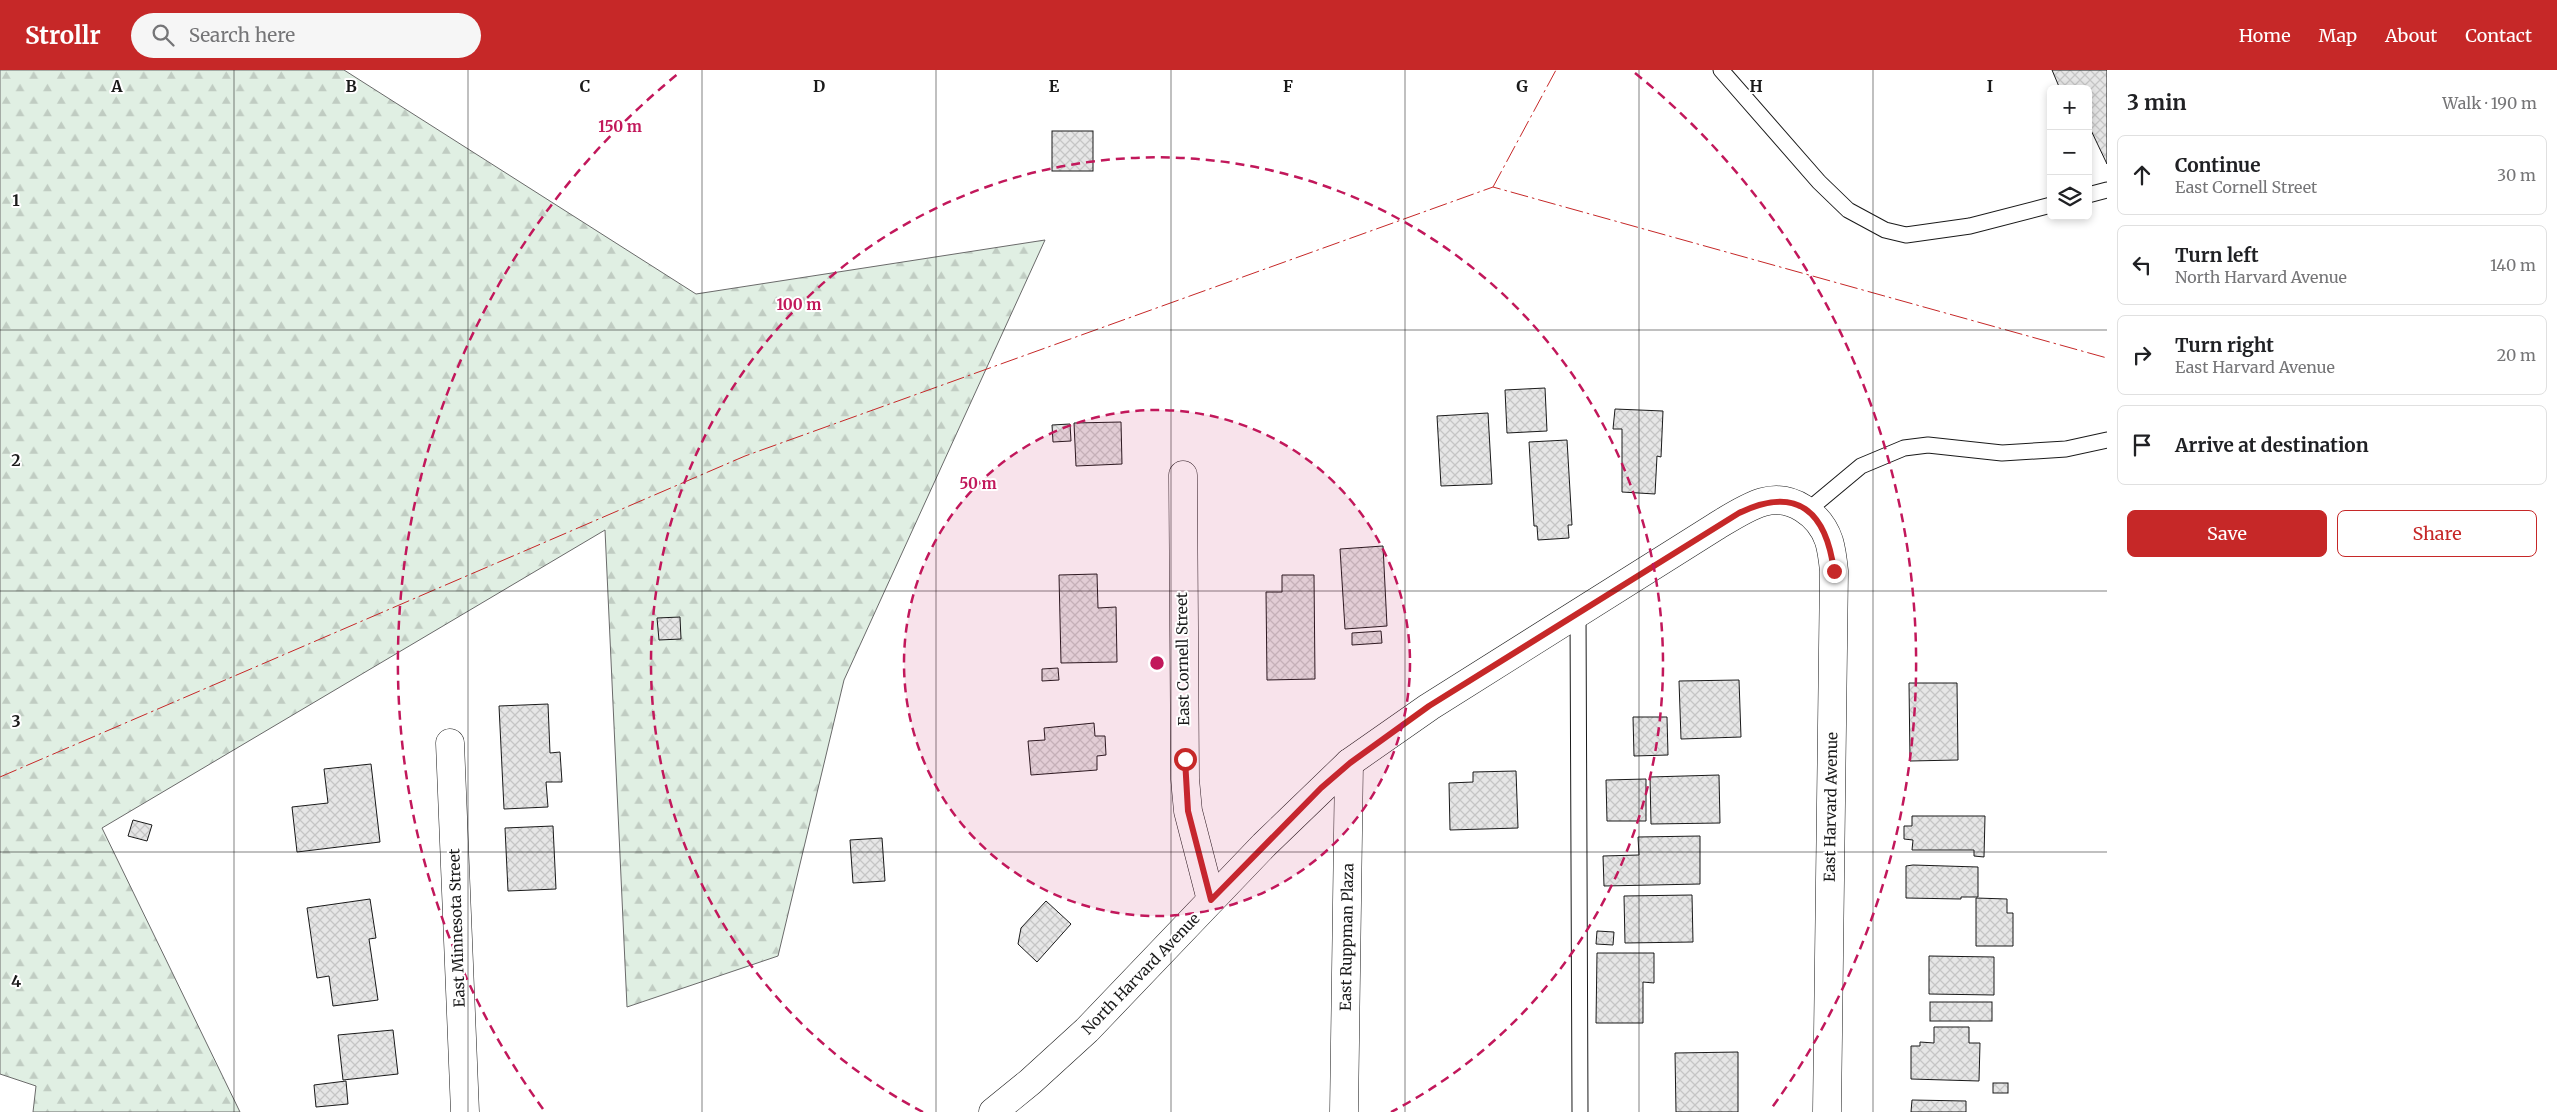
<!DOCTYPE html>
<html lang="en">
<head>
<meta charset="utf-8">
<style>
	body { margin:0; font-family:Merriweather,serif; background:#f6f6f6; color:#202124 }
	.controls { position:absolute; right:15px; top:15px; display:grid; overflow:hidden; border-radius:8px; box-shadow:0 2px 8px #0003 }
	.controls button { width:45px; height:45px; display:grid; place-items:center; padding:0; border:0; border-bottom:1px solid #e0e0e0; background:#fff; color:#202124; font:25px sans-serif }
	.stop { position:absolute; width:15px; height:15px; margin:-11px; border:4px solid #c62828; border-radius:50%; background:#fff }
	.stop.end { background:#c62828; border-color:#fff; box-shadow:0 1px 5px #0008 }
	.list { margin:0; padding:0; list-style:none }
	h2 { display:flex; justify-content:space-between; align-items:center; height:65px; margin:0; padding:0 20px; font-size:21px }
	h2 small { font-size:16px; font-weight:400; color:#757577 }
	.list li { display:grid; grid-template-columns:32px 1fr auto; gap:15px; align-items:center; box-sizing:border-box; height:80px; margin:0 10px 10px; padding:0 10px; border:1px solid #e0e0e0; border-radius:8px }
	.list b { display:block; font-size:19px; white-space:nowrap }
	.list p { margin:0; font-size:16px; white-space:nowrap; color:#757577 }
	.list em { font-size:16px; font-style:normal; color:#757577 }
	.actions { display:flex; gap:10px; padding:15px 20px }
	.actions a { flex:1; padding:11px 0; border:1px solid #c62828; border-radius:8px; text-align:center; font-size:18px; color:#c62828 }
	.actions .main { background:#c62828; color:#fff }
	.icon { flex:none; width:28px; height:28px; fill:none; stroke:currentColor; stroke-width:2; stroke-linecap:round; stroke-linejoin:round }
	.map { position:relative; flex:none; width:2107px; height:1042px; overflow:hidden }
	header { display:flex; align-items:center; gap:30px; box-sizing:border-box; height:70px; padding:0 25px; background:#c62828; color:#fff }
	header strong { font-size:24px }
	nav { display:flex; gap:28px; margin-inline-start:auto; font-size:18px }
	.search { width:350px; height:45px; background:#f6f6f6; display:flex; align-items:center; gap:12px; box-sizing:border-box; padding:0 18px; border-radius:28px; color:#757577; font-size:19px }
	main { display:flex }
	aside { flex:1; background:#fff }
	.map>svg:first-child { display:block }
	.forest { fill:url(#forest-firs); stroke:#6a6a6a }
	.building { fill:url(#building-cross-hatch); stroke:#1a1a1a }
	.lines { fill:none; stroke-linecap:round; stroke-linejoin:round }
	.service-casing { stroke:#1a1a1a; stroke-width:17 }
	.minor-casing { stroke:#1a1a1a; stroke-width:29 }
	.tertiary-casing { stroke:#1a1a1a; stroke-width:29 }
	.service { stroke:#fff; stroke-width:15 }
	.minor { stroke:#fff; stroke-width:28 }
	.tertiary { stroke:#fff; stroke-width:28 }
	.power { stroke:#c62828; stroke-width:1; stroke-dasharray:18 4 2.5 4; stroke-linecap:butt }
	.route { stroke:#c62828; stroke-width:6 }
	.grid { fill:none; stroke:#1a1a1a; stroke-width:1; stroke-opacity:0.55 }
	.ring { fill:none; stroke:#c2185b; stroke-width:2.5; stroke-dasharray:9 6 }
	.labels { text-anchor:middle; stroke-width:4; stroke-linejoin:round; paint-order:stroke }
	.street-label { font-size:15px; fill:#1a1a1a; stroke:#fff }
	.grid-label { font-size:16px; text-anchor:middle; font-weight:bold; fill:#1a1a1a; stroke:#fff; stroke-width:4; stroke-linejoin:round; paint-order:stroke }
	.centre { fill:#c2185b; stroke:#fff; stroke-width:2.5 }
	.ring-label { font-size:15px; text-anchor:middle; font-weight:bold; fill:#c2185b; stroke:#fff; stroke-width:4; stroke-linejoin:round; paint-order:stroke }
</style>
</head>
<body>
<header>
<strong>Strollr</strong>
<div class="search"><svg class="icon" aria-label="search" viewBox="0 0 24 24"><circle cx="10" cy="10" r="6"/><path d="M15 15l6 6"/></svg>Search here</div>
<nav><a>Home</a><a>Map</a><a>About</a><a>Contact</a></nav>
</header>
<main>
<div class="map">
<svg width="2107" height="1042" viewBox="0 0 2107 1042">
	<defs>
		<pattern id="forest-firs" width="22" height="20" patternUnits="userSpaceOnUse" patternTransform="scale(1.25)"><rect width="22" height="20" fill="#e0efe3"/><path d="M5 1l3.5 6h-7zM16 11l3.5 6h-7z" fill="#c0ccc2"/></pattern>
		<pattern id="building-cross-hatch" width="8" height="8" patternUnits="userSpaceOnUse" patternTransform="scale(1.25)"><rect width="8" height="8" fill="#e6e6e6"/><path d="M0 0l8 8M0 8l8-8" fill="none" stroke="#c5c5c5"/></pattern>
	</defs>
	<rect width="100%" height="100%" fill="#fff"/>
	<polygon class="forest" points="0,0 344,0 696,224 1045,170 844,610 778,886 627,937 605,460 102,758 240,1042 33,1042 36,1016 0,1004"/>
	<g class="building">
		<polygon points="2052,0 2107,0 2107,94 2088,54 2088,19 2060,19"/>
		<rect x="1052" y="61" width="41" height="40"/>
		<polygon points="1545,318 1547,361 1507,363 1505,320"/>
		<polygon points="1615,339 1663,341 1661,387 1657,386 1655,424 1622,422 1622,359 1613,359"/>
		<polygon points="1488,343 1492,414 1441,416 1437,346"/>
		<polygon points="1121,352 1122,394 1076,396 1074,353"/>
		<polygon points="1070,354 1071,371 1053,372 1052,355"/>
		<polygon points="1567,370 1572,455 1568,455 1569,468 1538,470 1537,456 1534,456 1529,372"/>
		<polygon points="1383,476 1387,556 1345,559 1340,479"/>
		<polygon points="1097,504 1098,538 1116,537 1117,592 1061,593 1059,505"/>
		<polygon points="1282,505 1314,505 1315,609 1267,610 1266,522 1282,522"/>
		<polygon points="680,547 681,569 659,570 657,548"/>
		<polygon points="1381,561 1382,573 1352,575 1352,563"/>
		<polygon points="1058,598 1059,610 1042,611 1042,599"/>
		<polygon points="1739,610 1741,667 1681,669 1679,611"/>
		<polygon points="1909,613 1957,613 1958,690 1910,691"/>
		<polygon points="548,634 550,683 560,682 562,712 546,712 548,737 504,739 499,636"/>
		<polygon points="1633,647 1667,647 1668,685 1634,686"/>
		<polygon points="1094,653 1095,666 1105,666 1106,685 1097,686 1097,700 1031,705 1028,671 1045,670 1044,658"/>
		<polygon points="371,694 380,772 297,782 292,737 328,733 324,699"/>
		<polygon points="1516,701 1518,758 1450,760 1449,713 1473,712 1473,702"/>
		<polygon points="1719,705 1720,753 1651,754 1650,707"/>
		<polygon points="1646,709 1646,751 1607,751 1606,710"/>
		<polygon points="1912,746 1985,746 1984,787 1974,786 1974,780 1912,780 1913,770 1904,769 1904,756 1912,756"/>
		<polygon points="133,750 152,755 147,771 128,766"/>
		<polygon points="553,756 556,819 508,821 505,758"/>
		<polygon points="1700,766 1700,814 1604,816 1603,786 1639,785 1638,767"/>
		<polygon points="882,768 885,811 853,813 850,770"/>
		<polygon points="1913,795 1978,797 1978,827 1961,827 1961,829 1906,828 1906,796"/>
		<polygon points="1692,825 1693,872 1625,873 1624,826"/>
		<polygon points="1976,828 2007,829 2007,843 2013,843 2013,876 1976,876"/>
		<polygon points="370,829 376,868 369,869 378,930 333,936 329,906 317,908 307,838"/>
		<polygon points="1046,831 1071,854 1037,892 1018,874 1021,858"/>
		<polygon points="1597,861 1614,862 1613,875 1596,874"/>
		<polygon points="1597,883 1654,883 1654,913 1643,912 1643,953 1596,953"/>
		<polygon points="1929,886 1994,887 1994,925 1929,924"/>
		<rect x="1930" y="932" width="62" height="19"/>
		<polygon points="1934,957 1969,957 1969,973 1980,973 1979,1011 1911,1009 1911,976 1920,976 1920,972 1934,973"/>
		<polygon points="393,960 398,1004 343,1010 338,965"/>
		<polygon points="1738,982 1738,1042 1676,1042 1675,983"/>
		<polygon points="346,1011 348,1034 316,1037 314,1015"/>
		<rect x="1993" y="1013" width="15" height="10"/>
		<polygon points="1912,1030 1966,1031 1966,1042 1911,1042"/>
	</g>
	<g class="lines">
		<defs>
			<g id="service">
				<polyline points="1721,0 1819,112 1848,140 1885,160 1906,165 1970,156 2051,135"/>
				<polyline points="2088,125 2107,120"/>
				<polyline points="1807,441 1861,396 1904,378 1928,375 2002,383 2066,379 2107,370"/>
				<polyline points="1578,542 1580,1041"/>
			</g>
			<g id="minor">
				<polyline points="1183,405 1185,709 1188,741 1211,830"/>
				<polyline points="450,673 465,1042"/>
				<polyline points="1344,1042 1349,693"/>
			</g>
			<path id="tertiary" d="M993,1042L1030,1012L1087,960L1264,775L1349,693L1429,637L1715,457C1730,448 1746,437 1763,432C1791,424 1820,444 1829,471C1832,481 1833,491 1834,501L1827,1042"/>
		</defs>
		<use href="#service" class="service-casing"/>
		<use href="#minor" class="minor-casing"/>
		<use href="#tertiary" class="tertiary-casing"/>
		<use href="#service" class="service"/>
		<use href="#minor" class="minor"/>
		<use href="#tertiary" class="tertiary"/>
		<g class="power">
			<polyline points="1493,117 1556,0"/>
			<polyline points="0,707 745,386 1493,117 2107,288"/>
		</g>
	</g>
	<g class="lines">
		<path class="route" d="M1185,689L1188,741L1211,830L1321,718L1350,693L1429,636L1739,443C1797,415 1826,441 1834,501"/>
	</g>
	<path class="grid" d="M234,0V1042M468,0V1042M702,0V1042M936,0V1042M1171,0V1042M1405,0V1042M1639,0V1042M1873,0V1042M0,260H2107M0,521H2107M0,782H2107"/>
	<circle cx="1157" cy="593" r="253" fill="#c2185b" fill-opacity=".12"/>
	<g class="ring">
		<circle cx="1157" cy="593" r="253"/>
		<path d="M923 1042A506 506 0 1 1 1391 1042"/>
		<path d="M543 1039A759 759 0 0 1 679 3M1635 3A759 759 0 0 1 1771 1039"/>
	</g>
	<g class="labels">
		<g class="street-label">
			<text transform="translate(1183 589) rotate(-91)" y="5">East Cornell Street</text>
			<text transform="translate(1831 737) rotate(-89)" y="5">East Harvard Avenue</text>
			<text transform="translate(457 858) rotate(-92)" y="5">East Minnesota Street</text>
			<text transform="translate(1347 867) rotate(-89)" y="5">East Ruppman Plaza</text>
			<text transform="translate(1141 904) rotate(-46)" y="5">North Harvard Avenue</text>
		</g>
	</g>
	<g class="grid-label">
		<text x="117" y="22">A</text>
		<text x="351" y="22">B</text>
		<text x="585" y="22">C</text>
		<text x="819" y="22">D</text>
		<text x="1054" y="22">E</text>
		<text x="1288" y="22">F</text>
		<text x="1522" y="22">G</text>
		<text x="1756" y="22">H</text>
		<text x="1990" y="22">I</text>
		<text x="16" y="136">1</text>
		<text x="16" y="396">2</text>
		<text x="16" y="657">3</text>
		<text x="16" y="917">4</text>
	</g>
	<circle cx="1157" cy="593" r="8" class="centre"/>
	<g class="ring-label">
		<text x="620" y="62">150 m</text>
		<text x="799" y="240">100 m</text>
		<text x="978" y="419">50 m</text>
	</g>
</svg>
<div class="controls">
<button>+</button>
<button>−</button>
<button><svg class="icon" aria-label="layers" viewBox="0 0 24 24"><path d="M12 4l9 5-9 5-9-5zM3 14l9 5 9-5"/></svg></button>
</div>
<div class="stop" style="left:1185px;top:689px"></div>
<div class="stop end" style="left:1834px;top:501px"></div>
</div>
<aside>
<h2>3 min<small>Walk · 190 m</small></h2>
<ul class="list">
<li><svg class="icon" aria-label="ahead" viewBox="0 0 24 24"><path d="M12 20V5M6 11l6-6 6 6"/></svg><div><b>Continue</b><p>East Cornell Street</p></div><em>30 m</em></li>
<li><svg class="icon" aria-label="left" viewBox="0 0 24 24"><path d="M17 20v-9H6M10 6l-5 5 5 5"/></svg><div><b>Turn left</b><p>North Harvard Avenue</p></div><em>140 m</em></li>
<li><svg class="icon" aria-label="right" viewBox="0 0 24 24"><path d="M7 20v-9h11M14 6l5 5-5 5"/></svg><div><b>Turn right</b><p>East Harvard Avenue</p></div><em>20 m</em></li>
<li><svg class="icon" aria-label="arrive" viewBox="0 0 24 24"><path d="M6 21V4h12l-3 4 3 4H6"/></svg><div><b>Arrive at destination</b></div></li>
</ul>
<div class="actions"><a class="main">Save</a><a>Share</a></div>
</aside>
</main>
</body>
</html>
